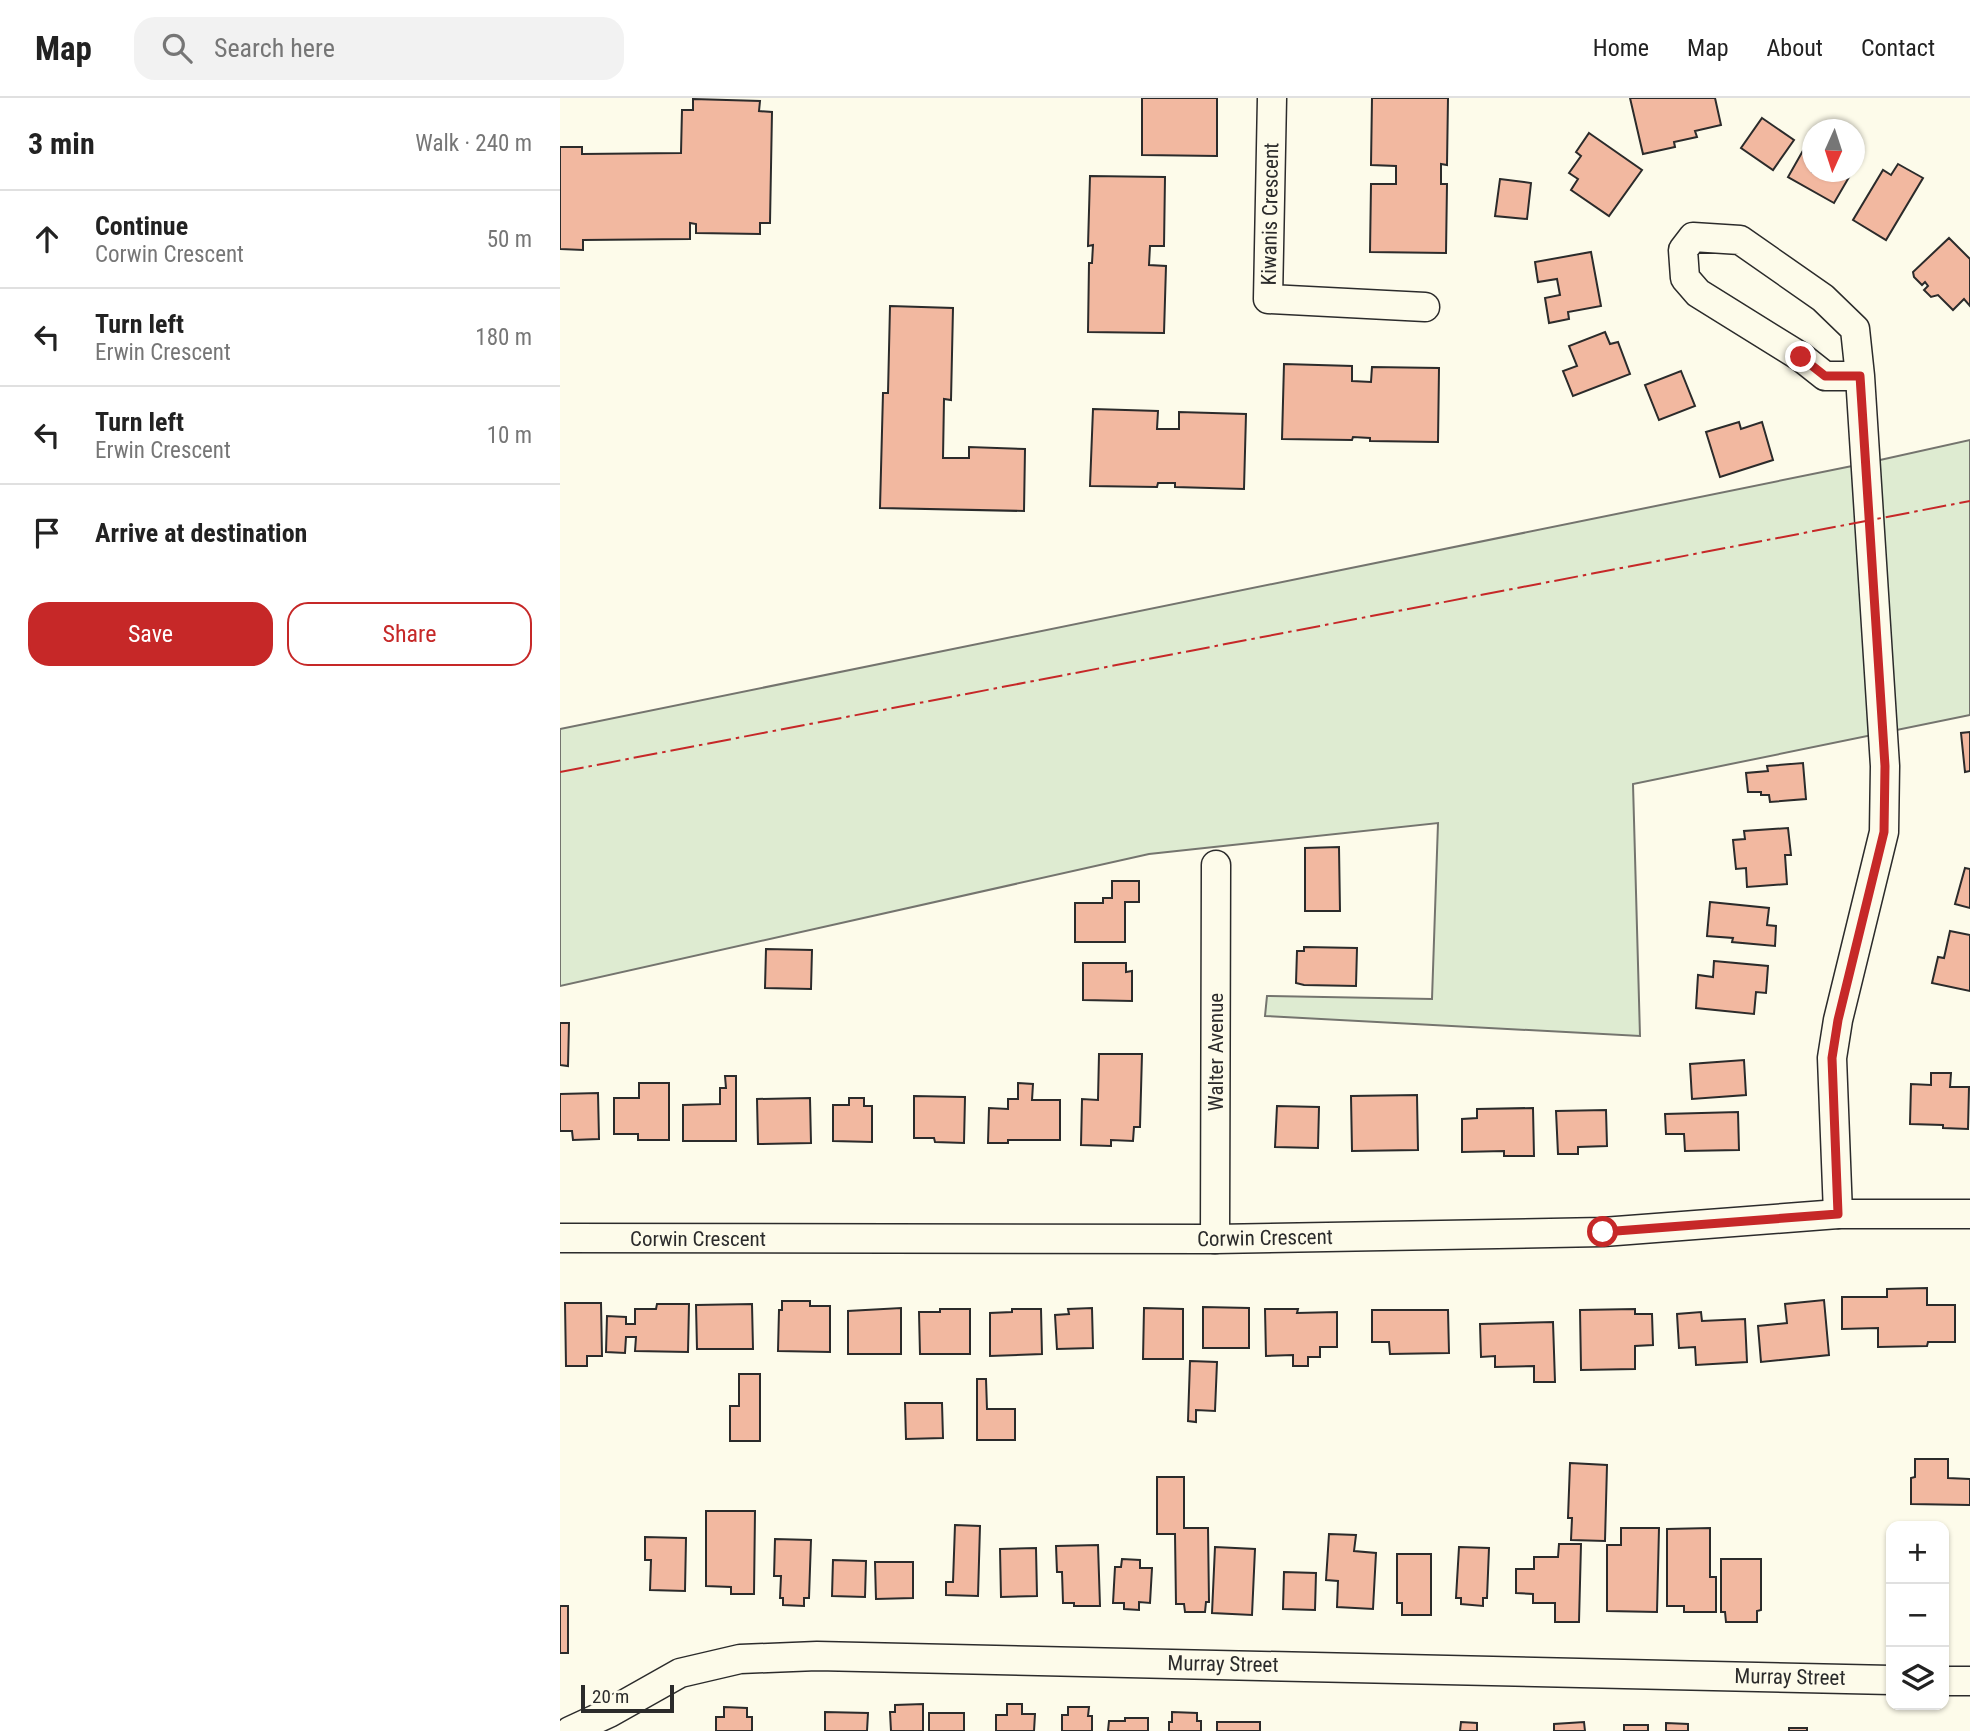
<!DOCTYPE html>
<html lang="en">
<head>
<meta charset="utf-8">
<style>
	body { margin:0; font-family:"Roboto Condensed",sans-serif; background:#f2f2f2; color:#222 }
	.controls { position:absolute; right:21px; bottom:21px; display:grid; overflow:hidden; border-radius:14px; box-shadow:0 2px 5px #0004 }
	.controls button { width:63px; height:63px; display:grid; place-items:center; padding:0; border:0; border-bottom:2px solid #e0e0e0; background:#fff; color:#222; font:35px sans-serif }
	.compass { position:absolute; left:1242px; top:21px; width:63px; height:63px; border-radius:50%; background:#fff; box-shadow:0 2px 5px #0004; rotate:183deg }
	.scale { position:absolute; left:21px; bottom:18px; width:93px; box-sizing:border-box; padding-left:7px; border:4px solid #2b2b2b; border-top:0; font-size:19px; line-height:24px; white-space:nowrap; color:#2b2b2b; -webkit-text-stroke:5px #fdfbea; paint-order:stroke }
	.stop { position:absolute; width:21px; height:21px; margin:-16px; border:5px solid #c62828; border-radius:50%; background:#fff }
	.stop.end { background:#c62828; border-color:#fff; box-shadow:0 2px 7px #0008 }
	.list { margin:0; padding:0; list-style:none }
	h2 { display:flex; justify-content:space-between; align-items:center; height:91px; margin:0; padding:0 28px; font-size:30px }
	h2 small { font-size:23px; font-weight:400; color:#767676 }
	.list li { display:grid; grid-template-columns:46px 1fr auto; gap:21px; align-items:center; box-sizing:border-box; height:98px; padding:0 28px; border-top:2px solid #e0e0e0 }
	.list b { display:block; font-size:26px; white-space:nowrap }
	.list p { margin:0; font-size:23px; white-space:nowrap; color:#767676 }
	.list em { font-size:23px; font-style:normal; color:#767676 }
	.actions { display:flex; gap:14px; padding:21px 28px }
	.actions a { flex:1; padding:16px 0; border:2px solid #c62828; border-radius:21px; text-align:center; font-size:24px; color:#c62828 }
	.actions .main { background:#c62828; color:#fff }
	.icon { flex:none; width:38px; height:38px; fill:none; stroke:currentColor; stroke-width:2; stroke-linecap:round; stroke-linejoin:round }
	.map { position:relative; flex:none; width:1410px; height:1633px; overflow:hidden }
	header { display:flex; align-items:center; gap:42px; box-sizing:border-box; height:98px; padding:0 35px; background:#fff; border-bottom:2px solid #e0e0e0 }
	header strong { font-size:33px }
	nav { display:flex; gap:38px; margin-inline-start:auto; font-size:24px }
	.search { width:490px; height:63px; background:#f2f2f2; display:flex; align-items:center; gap:18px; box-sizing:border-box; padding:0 24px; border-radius:21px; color:#767676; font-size:26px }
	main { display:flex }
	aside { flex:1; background:#fff }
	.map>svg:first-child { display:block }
	.green { fill:#deebd1; stroke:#74746e; stroke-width:2 }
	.building { fill:#f2b8a0; stroke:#2b2b2b; stroke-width:2 }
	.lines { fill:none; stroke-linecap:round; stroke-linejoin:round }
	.street-casing { stroke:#2b2b2b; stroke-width:31 }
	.street { stroke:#fdfbea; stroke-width:28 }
	.power { stroke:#c62828; stroke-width:2; stroke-dasharray:24 5 3.5 5; stroke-linecap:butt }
	.route { stroke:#c62828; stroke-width:9 }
	.labels { text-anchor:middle; stroke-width:5; stroke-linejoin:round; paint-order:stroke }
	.street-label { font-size:21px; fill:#2b2b2b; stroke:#fdfbea }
</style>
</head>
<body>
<header>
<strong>Map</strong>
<div class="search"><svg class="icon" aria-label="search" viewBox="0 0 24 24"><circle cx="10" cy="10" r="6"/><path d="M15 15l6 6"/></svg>Search here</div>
<nav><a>Home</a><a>Map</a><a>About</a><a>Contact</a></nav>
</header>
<main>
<aside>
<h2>3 min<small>Walk · 240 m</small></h2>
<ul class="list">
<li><svg class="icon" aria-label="ahead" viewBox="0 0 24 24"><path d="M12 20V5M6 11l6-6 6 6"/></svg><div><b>Continue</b><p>Corwin Crescent</p></div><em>50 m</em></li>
<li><svg class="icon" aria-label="left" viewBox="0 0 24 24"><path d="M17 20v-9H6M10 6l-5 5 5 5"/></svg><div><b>Turn left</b><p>Erwin Crescent</p></div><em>180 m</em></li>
<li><svg class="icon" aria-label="left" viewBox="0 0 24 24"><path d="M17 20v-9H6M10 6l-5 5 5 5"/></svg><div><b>Turn left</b><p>Erwin Crescent</p></div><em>10 m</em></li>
<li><svg class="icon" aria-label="arrive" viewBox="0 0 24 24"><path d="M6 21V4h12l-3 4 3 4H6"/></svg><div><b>Arrive at destination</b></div></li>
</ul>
<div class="actions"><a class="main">Save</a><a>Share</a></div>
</aside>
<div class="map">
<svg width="1410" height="1633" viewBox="0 0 1410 1633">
	<rect width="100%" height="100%" fill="#fdfbea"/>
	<polygon class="green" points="1410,342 1410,617 1073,686 1080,938 705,918 707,898 872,901 878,725 589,756 0,888 0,631 1302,366"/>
	<g class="building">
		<polygon points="582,0 657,0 657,58 582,57"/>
		<polygon points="812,0 888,0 887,67 881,66 881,86 887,86 886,155 810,154 811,86 836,86 836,68 811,67"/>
		<polygon points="1070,0 1155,0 1161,27 1135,33 1137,39 1114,44 1115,49 1083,56"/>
		<polygon points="133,1 200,3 199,13 212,14 210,125 200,125 200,136 136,135 136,126 130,125 130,141 23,142 23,152 0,151 0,49 22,49 22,56 121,55 122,12 133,12"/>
		<polygon points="1202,20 1234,42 1213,72 1181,50"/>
		<polygon points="1029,35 1082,72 1049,118 1011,92 1018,81 1009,75 1021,58 1016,54"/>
		<polygon points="1249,42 1252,44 1252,74 1292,74 1274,105 1228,79"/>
		<polygon points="1338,66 1363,80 1326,142 1293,122 1323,72 1331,77"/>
		<polygon points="530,78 605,79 604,148 590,148 589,167 606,168 604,235 528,234 529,165 532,165 533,147 528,148"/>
		<polygon points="940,81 971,85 967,121 935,118"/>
		<polygon points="1389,140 1410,161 1410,208 1404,201 1393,212 1378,197 1371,199 1364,192 1368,188 1365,184 1362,187 1354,179 1353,174"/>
		<polygon points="1031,154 1041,208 1008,214 1009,221 989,225 985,200 1000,197 997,181 978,184 975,164"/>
		<polygon points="330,208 393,210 391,302 384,301 383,360 409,360 409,349 465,351 464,413 320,410 323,295 328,295"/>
		<polygon points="1045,234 1050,246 1058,244 1070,276 1013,298 1003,273 1017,268 1009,248"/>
		<polygon points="724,266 792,268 792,283 811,284 812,269 879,270 878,344 810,343 810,340 793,339 792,342 722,341"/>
		<polygon points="1121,273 1135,308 1099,322 1085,287"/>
		<polygon points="533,311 598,313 597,331 619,331 619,314 686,316 684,391 615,389 615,385 598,385 597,389 530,388"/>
		<polygon points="1179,324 1181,331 1202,324 1213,362 1160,379 1146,334"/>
		<polygon points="1410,634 1410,673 1405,674 1401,635"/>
		<polygon points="1243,665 1246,701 1210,704 1209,697 1201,697 1201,694 1188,694 1186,675 1208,673 1207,668"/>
		<polygon points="1228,730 1231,757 1225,757 1227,786 1187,789 1186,770 1176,771 1173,742 1185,741 1184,733"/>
		<polygon points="779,749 780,813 745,813 745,750"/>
		<polygon points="1405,770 1410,771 1410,810 1395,806"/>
		<polygon points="552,783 579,783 579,804 565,804 565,844 515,844 515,805 543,805 543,800 552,800"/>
		<polygon points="1150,804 1209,810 1207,827 1216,828 1215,848 1172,844 1173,840 1147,838"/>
		<polygon points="1390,833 1410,837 1410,893 1372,885 1378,859 1384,860"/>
		<polygon points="744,849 797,850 796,888 744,887 736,885 737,853 744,853"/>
		<polygon points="206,851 252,852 251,891 205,890"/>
		<polygon points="1154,863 1208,868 1206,895 1196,894 1194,916 1136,910 1138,877 1153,879"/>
		<polygon points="523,865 566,865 566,874 572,873 572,903 523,902"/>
		<polygon points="0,925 9,925 8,968 0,967"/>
		<polygon points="539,956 582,956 580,1029 574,1029 573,1043 551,1042 551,1048 521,1047 522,1001 538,1002"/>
		<polygon points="1184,962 1186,997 1132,1001 1130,966"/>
		<polygon points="1371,975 1391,975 1390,989 1409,989 1408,1031 1383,1030 1383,1027 1350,1026 1351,986 1371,987"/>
		<polygon points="165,978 176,978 176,1043 123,1043 123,1007 160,1006 160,990 166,990"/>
		<polygon points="79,985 109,985 109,1042 78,1042 78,1036 54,1036 54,1000 79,1000"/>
		<polygon points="458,985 473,986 472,1002 500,1002 500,1042 448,1042 448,1045 428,1045 429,1010 448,1011 448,1001 458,1001"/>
		<polygon points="38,995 39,1041 13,1042 12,1033 0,1033 0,996"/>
		<polygon points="857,997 858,1052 792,1053 791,998"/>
		<polygon points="354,998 405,999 404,1045 375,1044 374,1040 354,1040"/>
		<polygon points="250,1000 251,1045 198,1046 197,1001"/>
		<polygon points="289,1000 304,1000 304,1008 312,1008 312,1044 273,1043 273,1007 289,1007"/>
		<polygon points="717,1008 759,1009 758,1050 715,1049"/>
		<polygon points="973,1010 974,1058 944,1058 944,1053 902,1054 902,1021 917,1020 917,1011"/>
		<polygon points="1046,1012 1047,1048 1018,1049 1018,1056 998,1056 996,1013"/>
		<polygon points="1178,1014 1179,1052 1125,1053 1124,1036 1106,1036 1105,1016"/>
		<polygon points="1367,1190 1367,1207 1395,1207 1395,1244 1368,1244 1367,1248 1318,1249 1318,1230 1282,1231 1282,1199 1327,1199 1327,1191"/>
		<polygon points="1264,1202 1269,1257 1201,1264 1198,1228 1227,1225 1225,1206"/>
		<polygon points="222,1203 250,1203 250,1208 270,1208 270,1254 218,1253 219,1212 222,1212"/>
		<polygon points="5,1205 41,1205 42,1258 27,1258 27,1268 6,1268"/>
		<polygon points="97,1206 129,1206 128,1254 75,1253 76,1239 66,1239 65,1255 46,1254 47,1218 66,1219 66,1226 75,1226 75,1211 96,1211"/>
		<polygon points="192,1206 193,1251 137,1251 136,1207"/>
		<polygon points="643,1209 689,1210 689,1250 643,1250"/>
		<polygon points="341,1210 341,1256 288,1256 288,1213"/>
		<polygon points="532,1210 533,1250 497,1251 495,1217 509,1216 508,1211"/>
		<polygon points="584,1210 623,1211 623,1261 583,1261"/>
		<polygon points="380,1211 410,1211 410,1256 360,1256 359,1214 380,1214"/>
		<polygon points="452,1211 481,1211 482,1256 430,1258 430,1215 452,1214"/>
		<polygon points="705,1211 738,1211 737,1215 777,1214 777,1249 760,1249 760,1259 748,1259 748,1268 733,1268 733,1257 706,1258"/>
		<polygon points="1075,1211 1075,1216 1092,1216 1093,1247 1075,1248 1075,1271 1021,1272 1020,1212"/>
		<polygon points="812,1212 888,1212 889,1255 830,1256 829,1244 812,1244"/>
		<polygon points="1141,1214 1142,1223 1185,1221 1187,1264 1136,1267 1135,1249 1119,1250 1117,1216"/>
		<polygon points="993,1224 995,1284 974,1284 974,1268 935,1269 935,1258 921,1259 920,1226"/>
		<polygon points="630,1263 657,1264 655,1313 636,1312 636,1324 628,1323"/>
		<polygon points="179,1276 200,1276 200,1343 170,1343 170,1308 179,1308"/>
		<polygon points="417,1281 426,1281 427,1311 455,1311 455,1342 417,1342"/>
		<polygon points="345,1305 382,1305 383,1340 346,1341"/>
		<polygon points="1355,1361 1388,1361 1388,1380 1410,1381 1410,1407 1351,1406 1351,1380 1355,1379"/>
		<polygon points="1010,1365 1047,1367 1045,1443 1011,1442 1012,1420 1008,1420"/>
		<polygon points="597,1379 624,1379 624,1430 648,1430 649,1504 646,1504 645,1514 625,1514 624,1506 616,1506 615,1436 597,1436"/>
		<polygon points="146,1413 195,1413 194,1496 171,1496 171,1489 146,1488"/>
		<polygon points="395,1427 420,1428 418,1498 386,1497 386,1484 393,1484"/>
		<polygon points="1061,1430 1099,1430 1097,1514 1047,1513 1047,1447 1061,1447"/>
		<polygon points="1150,1430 1150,1479 1156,1479 1156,1514 1124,1514 1124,1508 1107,1508 1107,1431"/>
		<polygon points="769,1436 796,1437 794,1453 816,1455 813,1511 777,1509 778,1483 766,1482"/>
		<polygon points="85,1439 126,1440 125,1493 90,1492 91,1462 85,1462"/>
		<polygon points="215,1441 251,1442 249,1500 244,1500 244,1508 223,1507 223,1500 220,1500 221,1478 214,1478"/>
		<polygon points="999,1446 1021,1446 1019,1524 995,1524 995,1505 973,1505 973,1496 956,1495 956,1471 974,1471 974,1459 998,1459"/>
		<polygon points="538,1447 540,1508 514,1508 514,1505 503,1505 502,1474 497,1474 496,1448"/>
		<polygon points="655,1449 695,1451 692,1517 652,1515"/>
		<polygon points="899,1449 929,1450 927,1500 923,1500 923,1508 901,1506 901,1500 896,1500"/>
		<polygon points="476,1450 477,1498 441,1499 440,1451"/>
		<polygon points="837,1456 871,1456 871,1517 842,1517 842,1505 837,1505"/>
		<polygon points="562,1461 580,1462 580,1470 592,1470 590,1505 579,1504 579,1512 564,1511 564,1505 553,1505 555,1469 561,1469"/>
		<polygon points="1161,1461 1201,1461 1201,1512 1197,1513 1197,1524 1166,1524 1165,1514 1161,1514"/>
		<polygon points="273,1462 306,1463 305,1499 272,1498"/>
		<polygon points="315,1464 353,1464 353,1500 316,1501"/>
		<polygon points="724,1474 756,1475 755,1512 723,1511"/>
		<rect x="0" y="1508" width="8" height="47"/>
		<polygon points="363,1606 363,1633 331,1633 330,1614 335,1614 335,1607"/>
		<polygon points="447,1606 462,1606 462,1616 475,1616 474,1633 436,1633 436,1617 447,1617"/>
		<polygon points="164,1609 187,1610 187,1619 192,1619 192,1633 156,1633 156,1619 164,1619"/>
		<polygon points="508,1609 529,1609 528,1618 532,1618 532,1633 502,1633 502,1617 508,1617"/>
		<polygon points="265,1614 308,1615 307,1633 265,1633"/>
		<polygon points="612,1614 637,1615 637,1623 641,1623 641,1633 609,1633 609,1624 612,1624"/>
		<rect x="369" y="1615" width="35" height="18"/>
		<polygon points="565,1620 588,1620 588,1633 548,1633 549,1623 565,1623"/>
		<rect x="657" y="1624" width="43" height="9"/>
		<polygon points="901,1624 917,1625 917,1633 900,1633"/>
		<polygon points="1024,1624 1025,1633 994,1633 994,1626"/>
		<polygon points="1106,1625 1128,1626 1128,1633 1106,1633"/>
		<rect x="1064" y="1627" width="24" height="6"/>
		<rect x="1229" y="1630" width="18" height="3"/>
	</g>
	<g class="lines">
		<defs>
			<g id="street">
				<polyline points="712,0 708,201 865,209"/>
				<polyline points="1278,1116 1272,960 1278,922 1324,734 1325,668 1300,278 1295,231 1263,200 1180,142 1133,139 1123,152 1125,180 1138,195 1241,259 1265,278 1300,278"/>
				<polyline points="0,1140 655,1141 1043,1134 1278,1116 1410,1116"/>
				<polyline points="655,1141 656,767"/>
				<polyline points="1384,1583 1410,1583"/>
				<polyline points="10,1633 49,1615 120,1575 180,1561 257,1558 1331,1582"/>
			</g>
		</defs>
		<use href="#street" class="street-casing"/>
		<use href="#street" class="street"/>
		<polyline class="power" points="0,674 1410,403"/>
	</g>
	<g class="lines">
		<polyline class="route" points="1043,1134 1278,1116 1272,960 1278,922 1324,734 1325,668 1300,278 1265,278 1241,259"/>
	</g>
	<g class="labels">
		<g class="street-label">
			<text transform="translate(710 116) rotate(-89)" y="7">Kiwanis Crescent</text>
			<text transform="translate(656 954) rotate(-90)" y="7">Walter Avenue</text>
			<text transform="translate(705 1140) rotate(-1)" y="7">Corwin Crescent</text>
			<text x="138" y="1148">Corwin Crescent</text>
			<text transform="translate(663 1566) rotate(1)" y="7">Murray Street</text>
			<text transform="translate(1230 1579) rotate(1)" y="7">Murray Street</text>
		</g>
	</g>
</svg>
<div class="controls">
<button>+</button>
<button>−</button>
<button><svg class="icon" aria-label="layers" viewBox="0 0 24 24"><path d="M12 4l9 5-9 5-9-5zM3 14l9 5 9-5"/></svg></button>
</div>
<svg class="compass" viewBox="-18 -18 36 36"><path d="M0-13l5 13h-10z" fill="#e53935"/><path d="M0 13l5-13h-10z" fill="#767676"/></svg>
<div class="scale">20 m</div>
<div class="stop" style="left:1043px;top:1134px"></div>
<div class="stop end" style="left:1241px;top:259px"></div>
</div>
</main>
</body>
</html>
